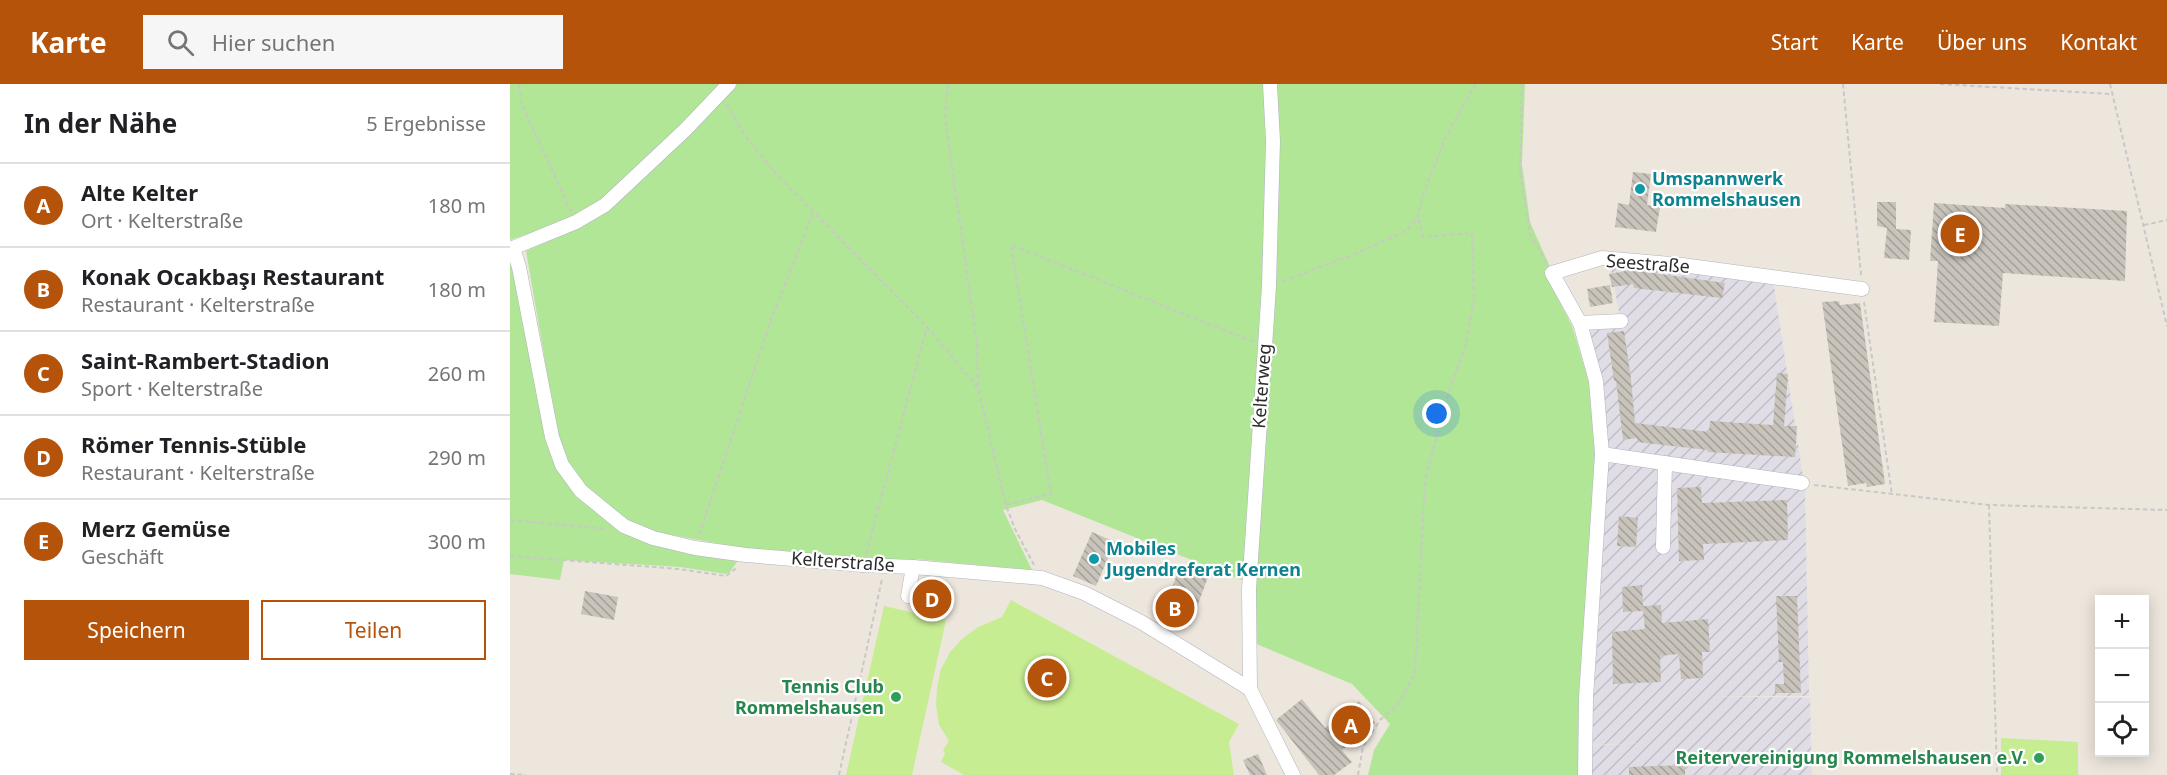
<!DOCTYPE html>
<html lang="de">
<head>
<meta charset="utf-8">
<style>
	body { margin:0; font-family:"Noto Sans",sans-serif; background:#f6f6f6; color:#202124 }
	.controls { position:absolute; right:18px; bottom:18px; display:grid; overflow:hidden; border-radius:0px; box-shadow:0 3px 15px #0003 }
	.controls button { width:54px; height:54px; display:grid; place-items:center; padding:0; border:0; border-bottom:2px solid #e0e0e0; background:#fff; color:#202124; font:30px sans-serif }
	.you { position:absolute; left:927px; top:330px; width:21px; height:21px; margin:-15px; border:4px solid #fff; border-radius:50%; background:#1a73e8; box-shadow:0 0 0 9px #1a73e833 }
	.badge { display:grid; place-items:center; width:39px; height:39px; border-radius:50%; background:#b45309; color:#fff; font-size:20px; font-weight:700 }
	.pin { position:absolute; translate:-50% -50%; border:3px solid #fff; box-shadow:0 2px 6px #0006 }
	.list { margin:0; padding:0; list-style:none }
	h2 { display:flex; justify-content:space-between; align-items:center; height:78px; margin:0; padding:0 24px; font-size:26px }
	h2 small { font-size:20px; font-weight:400; color:#757577 }
	.list li { display:grid; grid-template-columns:39px 1fr auto; gap:18px; align-items:center; box-sizing:border-box; height:84px; padding:0 24px; border-top:2px solid #e0e0e0 }
	.list b { display:block; font-size:22px; white-space:nowrap }
	.list p { margin:0; font-size:20px; white-space:nowrap; color:#757577 }
	.list em { font-size:20px; font-style:normal; color:#757577 }
	.actions { display:flex; gap:12px; padding:18px 24px }
	.actions a { flex:1; padding:14px 0; border:2px solid #b45309; border-radius:0px; text-align:center; font-size:21px; color:#b45309 }
	.actions .main { background:#b45309; color:#fff }
	.icon { flex:none; width:33px; height:33px; fill:none; stroke:currentColor; stroke-width:2; stroke-linecap:round; stroke-linejoin:round }
	.map { position:relative; flex:none; width:1657px; height:691px; overflow:hidden }
	header { display:flex; align-items:center; gap:36px; box-sizing:border-box; height:84px; padding:0 30px; background:#b45309; color:#fff }
	header strong { font-size:28px }
	nav { display:flex; gap:33px; margin-inline-start:auto; font-size:21px }
	.search { width:420px; height:54px; background:#f6f6f6; display:flex; align-items:center; gap:15px; box-sizing:border-box; padding:0 21px; border-radius:0px; color:#757577; font-size:22px }
	main { display:flex }
	aside { flex:1; background:#fff }
	.map>svg:first-child { display:block }
	.industrial { fill:url(#industrial-furrows) }
	.grass { fill:#b2e697 }
	.pitch { fill:#c7ed93 }
	.building { fill:url(#building-back-hatch) }
	.lines { fill:none; stroke-linecap:round; stroke-linejoin:round }
	.minor-casing { stroke:#b1b3bf; stroke-width:15 }
	.path { stroke:#c8c8c8; stroke-width:2; stroke-dasharray:4.5 3; stroke-linecap:butt }
	.minor { stroke:#fff; stroke-width:14 }
	.culture-dot { fill:#0f9aa8; stroke:#fff; stroke-width:2 }
	.leisure-dot { fill:#2e9e5b; stroke:#fff; stroke-width:2 }
	.labels { text-anchor:middle; stroke-width:4.5; stroke-linejoin:round; paint-order:stroke }
	.culture-label { font-size:18px; font-weight:bold; fill:#0d838f; stroke:#fff; text-anchor:start }
	.street-label { font-size:18px; fill:#2b2b2b; stroke:#fff }
	.leisure-label { font-size:18px; font-weight:bold; fill:#27864d; stroke:#fff; text-anchor:end }
</style>
</head>
<body>
<header>
<strong>Karte</strong>
<div class="search"><svg class="icon" aria-label="search" viewBox="0 0 24 24"><circle cx="10" cy="10" r="6"/><path d="M15 15l6 6"/></svg>Hier suchen</div>
<nav><a>Start</a><a>Karte</a><a>Über uns</a><a>Kontakt</a></nav>
</header>
<main>
<aside>
<h2>In der Nähe<small>5 Ergebnisse</small></h2>
<ul class="list">
<li><span class="badge">A</span><div><b>Alte Kelter</b><p>Ort · Kelterstraße</p></div><em>180 m</em></li>
<li><span class="badge">B</span><div><b>Konak Ocakbaşı Restaurant</b><p>Restaurant · Kelterstraße</p></div><em>180 m</em></li>
<li><span class="badge">C</span><div><b>Saint-Rambert-Stadion</b><p>Sport · Kelterstraße</p></div><em>260 m</em></li>
<li><span class="badge">D</span><div><b>Römer Tennis-Stüble</b><p>Restaurant · Kelterstraße</p></div><em>290 m</em></li>
<li><span class="badge">E</span><div><b>Merz Gemüse</b><p>Geschäft</p></div><em>300 m</em></li>
</ul>
<div class="actions"><a class="main">Speichern</a><a>Teilen</a></div>
</aside>
<div class="map">
<svg width="1657" height="691" viewBox="0 0 1657 691">
	<defs>
		<pattern id="industrial-furrows" width="10" height="10" patternUnits="userSpaceOnUse" patternTransform="scale(1.5)"><rect width="10" height="10" fill="#e0dde6"/><path d="M-1 1l2-2M0 10L10 0M9 11l2-2" fill="none" stroke="#c0bec5"/></pattern>
		<pattern id="building-back-hatch" width="6" height="6" patternUnits="userSpaceOnUse" patternTransform="scale(1.5)"><rect width="6" height="6" fill="#c9c4bb"/><path d="M-1 5l2 2M0 0l6 6M5-1l2 2" fill="none" stroke="#a39f98"/></pattern>
	</defs>
	<rect width="100%" height="100%" fill="#ede6dd"/>
	<g class="industrial">
		<polygon points="1100,180 1263,196 1293,393 1097,365 1092,297 1079,246 1112,244"/>
		<polygon points="1096,377 1295,404 1299,612 1199,612 1300,614 1302,691 1080,691 1080,662 1133,659 1080,661"/>
	</g>
	<g class="grass">
		<polygon points="0,0 211,0 91,118 56,137 0,156"/>
		<polygon points="222,0 1015,0 1012,80 1020,138 1040,183 1034,187 1062,242 1080,302 1086,373 1071,691 858,691 864,666 880,640 842,600 744,559 744,501 532,416 493,426 522,486 404,475 352,475 237,465 146,448 110,434 75,403 57,379 48,352 16,167 58,148"/>
		<polygon points="0,177 5,181 47,383 112,447 229,475 220,488 216,490 170,483 54,476 50,496 0,490"/>
	</g>
	<g class="pitch">
		<polygon points="501,516 729,640 719,658 724,691 454,691 431,678 435,669 433,666 439,657 429,641 426,621 427,604 431,585 440,568 452,555 468,543 492,533"/>
		<polygon points="374,522 436,536 402,691 336,691"/>
		<polygon points="1491,654 1568,658 1568,691 1491,691"/>
	</g>
	<g class="building">
		<polygon points="1123,88 1141,90 1137,121 1150,123 1146,148 1105,143 1108,119 1119,121"/>
		<polygon points="1367,118 1386,118 1386,145 1401,146 1399,176 1374,174 1377,144 1367,142"/>
		<polygon points="1424,119 1495,124 1495,120 1617,127 1615,197 1493,189 1489,242 1424,238 1428,177 1420,177"/>
		<polygon points="1121,186 1215,199 1212,214 1124,204 1123,200 1102,203 1099,190"/>
		<polygon points="1100,201 1103,219 1080,223 1077,205"/>
		<polygon points="1329,217 1330,221 1350,219 1375,400 1357,403 1356,399 1338,402 1312,218"/>
		<polygon points="1114,247 1121,295 1125,339 1199,348 1200,337 1263,341 1267,289 1278,290 1274,342 1287,342 1285,373 1197,368 1198,366 1127,358 1127,354 1113,356 1106,297 1104,297 1097,249"/>
		<polygon points="1191,403 1192,419 1277,416 1278,456 1193,460 1194,476 1169,477 1167,404"/>
		<polygon points="1109,432 1128,434 1126,463 1107,462"/>
		<polygon points="582,448 605,458 586,502 563,492"/>
		<polygon points="670,482 698,493 680,542 652,531"/>
		<polygon points="410,500 436,507 430,527 404,520"/>
		<polygon points="1132,501 1133,522 1151,521 1152,539 1198,535 1200,568 1192,568 1193,594 1171,595 1169,570 1150,572 1151,598 1103,600 1102,548 1135,545 1133,527 1113,528 1112,503"/>
		<polygon points="75,507 108,513 104,536 71,530"/>
		<polygon points="1266,512 1287,512 1291,609 1265,609 1265,600 1274,600 1273,578 1269,578"/>
		<polygon points="792,615 815,644 849,617 865,639 832,666 842,678 824,691 809,691 766,636"/>
		<polygon points="748,670 757,691 740,691 733,676"/>
		<polygon points="1175,681 1175,691 1119,691 1119,683"/>
	</g>
	<g class="lines">
		<defs>
			<g id="minor">
				<polyline points="3,164 9,183 42,353 52,381 71,407 114,442 143,454 185,464 236,471 353,481 403,483 532,494 574,509 631,538 740,605 783,691"/>
				<polyline points="0,165 66,138 95,121 175,46 219,0"/>
				<polyline points="1070,239 1111,237"/>
				<polyline points="1092,370 1292,399"/>
				<polyline points="1153,463 1155,379"/>
				<polyline points="398,512 403,483"/>
				<polyline points="740,605 739,505 759,202 763,57 760,0"/>
				<polyline points="1075,691 1076,614 1092,370 1086,297 1070,239 1042,189 1092,174 1172,181 1352,205"/>
			</g>
		</defs>
		<use href="#minor" class="minor-casing"/>
		<g class="path">
			<polyline points="9,0 12,21 61,127"/>
			<polyline points="438,0 435,33 467,259 468,304"/>
			<polyline points="1012,0 1010,87 1020,150 1037,179"/>
			<polyline points="1333,0 1351,191"/>
			<polyline points="1430,0 1601,10"/>
			<polyline points="1600,0 1657,242"/>
			<polyline points="217,20 233,49 267,91 417,243 468,304 496,421 505,445 524,481"/>
			<polyline points="1634,141 1657,136"/>
			<polyline points="773,197 850,168 897,146 908,132 913,111 936,52 966,0"/>
			<polyline points="1354,218 1382,411"/>
			<polyline points="1304,401 1479,421 1657,426"/>
			<polyline points="496,421 541,410 501,161 744,258"/>
			<polyline points="1479,421 1487,691"/>
			<polyline points="0,436 97,445"/>
			<polyline points="189,451 261,236 303,129"/>
			<polyline points="356,470 417,243"/>
			<polyline points="0,472 169,485 216,492 228,483"/>
			<polyline points="0,690 16,691"/>
			<polyline points="329,691 372,495"/>
			<polyline points="848,691 853,663 870,636 889,619 905,589 915,396 939,307 956,260 964,216 962,149 913,153 908,132"/>
		</g>
		<use href="#minor" class="minor"/>
	</g>
	<g class="culture-dot">
		<circle cx="1130" cy="105" r="6"/>
		<circle cx="584" cy="475" r="6"/>
	</g>
	<g class="leisure-dot">
		<circle cx="386" cy="613" r="6"/>
		<circle cx="1529" cy="674" r="6"/>
	</g>
	<g class="labels">
		<g class="culture-label">
			<text x="1142" y="101">Umspannwerk<tspan x="1142" dy="21">Rommelshausen</tspan></text>
			<text x="596" y="471">Mobiles<tspan x="596" dy="21">Jugendreferat Kernen</tspan></text>
		</g>
		<g class="street-label">
			<text transform="translate(1138 180) rotate(4)" y="6">Seestraße</text>
			<text transform="translate(752 302) rotate(-86)" y="6">Kelterweg</text>
			<text transform="translate(333 478) rotate(4)" y="6">Kelterstraße</text>
		</g>
		<g class="leisure-label">
			<text x="374" y="609">Tennis Club<tspan x="374" dy="21">Rommelshausen</tspan></text>
			<text x="1517" y="680">Reitervereinigung Rommelshausen e.V.</text>
		</g>
	</g>
</svg>
<div class="controls">
<button>+</button>
<button>−</button>
<button><svg class="icon" aria-label="locate" viewBox="0 0 24 24"><circle cx="12" cy="12" r="6"/><path d="M12 2v4M12 18v4M2 12h4M18 12h4"/></svg></button>
</div>
<div class="you"></div>
<div class="pin badge" style="left:841px;top:641px">A</div>
<div class="pin badge" style="left:665px;top:524px">B</div>
<div class="pin badge" style="left:537px;top:594px">C</div>
<div class="pin badge" style="left:422px;top:515px">D</div>
<div class="pin badge" style="left:1450px;top:150px">E</div>
</div>
</main>
</body>
</html>
